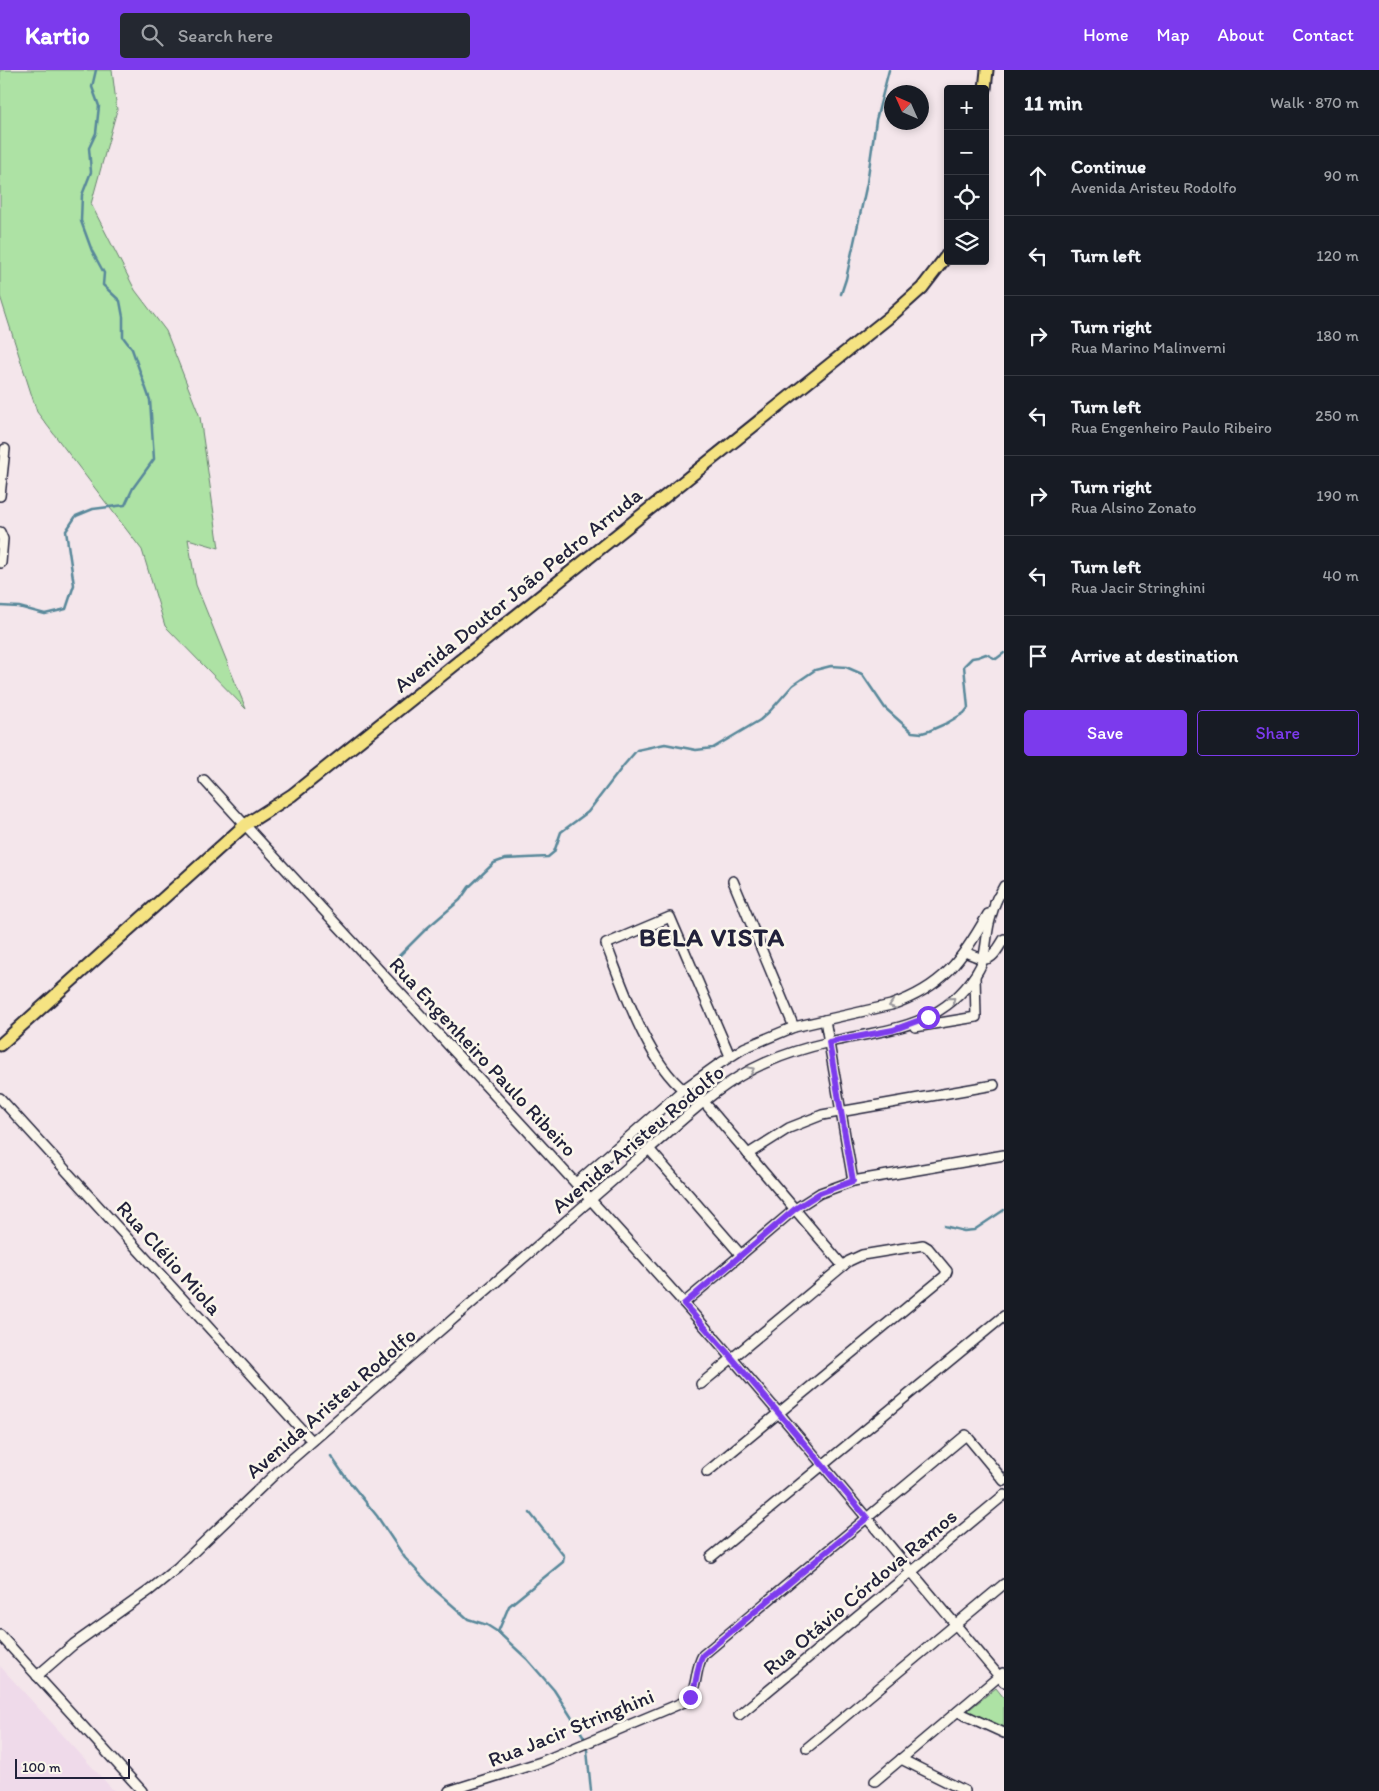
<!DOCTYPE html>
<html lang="en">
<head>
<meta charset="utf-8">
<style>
	body { margin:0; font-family:Itim,sans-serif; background:#242831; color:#f1f3f6 }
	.controls { position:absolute; right:15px; top:15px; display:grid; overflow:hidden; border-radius:5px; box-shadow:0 2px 8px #0003 }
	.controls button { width:45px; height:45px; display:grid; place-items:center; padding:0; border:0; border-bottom:1px solid #363941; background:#171b24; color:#f1f3f6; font:25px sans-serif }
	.compass { position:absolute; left:884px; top:15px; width:45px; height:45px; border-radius:50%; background:#171b24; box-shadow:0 2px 8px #0003; rotate:315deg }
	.scale { position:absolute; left:15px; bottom:12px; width:115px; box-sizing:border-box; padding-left:5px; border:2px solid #22223b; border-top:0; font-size:14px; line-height:18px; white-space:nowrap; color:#22223b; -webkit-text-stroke:4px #fbf7ec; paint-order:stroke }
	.stop { position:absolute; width:15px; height:15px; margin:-11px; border:4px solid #7c3aed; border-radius:50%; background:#fff }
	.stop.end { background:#7c3aed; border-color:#fff; box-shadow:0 1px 5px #0008 }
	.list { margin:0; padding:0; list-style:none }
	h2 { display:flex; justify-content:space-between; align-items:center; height:65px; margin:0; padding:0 20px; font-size:21px }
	h2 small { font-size:16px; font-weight:400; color:#9ea1a6 }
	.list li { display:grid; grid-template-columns:32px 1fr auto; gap:15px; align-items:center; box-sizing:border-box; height:80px; padding:0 20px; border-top:1px solid #363941 }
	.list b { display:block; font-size:19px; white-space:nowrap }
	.list p { margin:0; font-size:16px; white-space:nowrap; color:#9ea1a6 }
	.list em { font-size:16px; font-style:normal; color:#9ea1a6 }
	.actions { display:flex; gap:10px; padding:15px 20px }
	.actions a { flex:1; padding:11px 0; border:1px solid #7c3aed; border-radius:5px; text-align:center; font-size:18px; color:#7c3aed }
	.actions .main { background:#7c3aed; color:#fff }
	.icon { flex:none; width:28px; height:28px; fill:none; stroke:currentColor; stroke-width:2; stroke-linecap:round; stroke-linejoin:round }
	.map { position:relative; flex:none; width:1004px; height:1721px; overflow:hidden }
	header { display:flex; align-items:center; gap:30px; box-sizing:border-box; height:70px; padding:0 25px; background:#7c3aed; color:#fff }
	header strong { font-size:24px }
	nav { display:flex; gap:28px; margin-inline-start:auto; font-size:18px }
	.search { width:350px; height:45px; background:#242831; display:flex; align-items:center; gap:12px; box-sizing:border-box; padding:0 18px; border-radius:5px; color:#9ea1a6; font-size:19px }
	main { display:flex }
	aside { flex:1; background:#171b24 }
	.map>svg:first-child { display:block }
	.built { fill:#efdaea }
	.green { fill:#ade2a4; stroke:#688270 }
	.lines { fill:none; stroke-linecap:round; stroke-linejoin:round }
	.stream { stroke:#59889a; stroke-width:2.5 }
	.minor-casing { stroke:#22223b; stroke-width:12 }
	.major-casing { stroke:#22223b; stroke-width:15 }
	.minor { stroke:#fbf7ec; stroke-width:9 }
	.major { stroke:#f5e382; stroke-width:11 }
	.oneway { stroke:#99979c }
	.route { stroke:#7c3aed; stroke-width:6 }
	.labels { text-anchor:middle; stroke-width:5; stroke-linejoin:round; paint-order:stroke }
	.street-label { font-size:21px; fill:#22223b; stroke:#fbf7ec }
	.district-label { font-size:26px; font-weight:bold; letter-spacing:1px; fill:#22223b; stroke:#fbf7ec }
</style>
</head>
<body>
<header>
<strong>Kartio</strong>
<div class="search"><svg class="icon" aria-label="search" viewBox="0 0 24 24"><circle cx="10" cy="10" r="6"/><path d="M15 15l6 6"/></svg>Search here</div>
<nav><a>Home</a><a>Map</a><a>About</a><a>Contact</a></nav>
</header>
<main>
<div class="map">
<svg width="1004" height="1721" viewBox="0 0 1004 1721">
	<rect width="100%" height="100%" fill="#f4e6eb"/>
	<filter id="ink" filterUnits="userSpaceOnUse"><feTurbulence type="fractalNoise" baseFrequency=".02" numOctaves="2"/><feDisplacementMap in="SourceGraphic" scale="10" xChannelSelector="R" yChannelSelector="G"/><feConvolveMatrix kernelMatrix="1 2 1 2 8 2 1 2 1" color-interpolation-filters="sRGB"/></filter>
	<g filter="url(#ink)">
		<polygon class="built" points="0,1596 114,1721 0,1721"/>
		<g class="green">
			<polygon points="0,0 112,0 117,40 91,134 135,220 166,261 200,347 219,478 188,469 196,515 246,639 165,556 142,480 37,342 0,226"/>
			<polygon points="996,1618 1004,1628 1004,1659 966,1642"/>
		</g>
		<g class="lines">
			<g class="stream">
				<polyline points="841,224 846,209 867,113 876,50 889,0"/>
				<polyline points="0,536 19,537 45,544 66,539 74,515 66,461 76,446 93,439 125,435 133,418 154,389 150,330 132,279 123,267 123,247 120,231 103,215 104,203 92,181 81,151 82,125 91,102 89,78 96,63 99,36 92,17 96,0"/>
				<polyline points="395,890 426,859 460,830 469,817 494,793 505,789 548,787 554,782 561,762 588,742 624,695 637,680 665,674 696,680 713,678 760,650 770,641 793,615 815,600 831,596 846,597 862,604 885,638 912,662 922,663 929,661 947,653 964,643 968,638 964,596 972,588 978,587 986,584 996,589 1004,583"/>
				<polyline points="944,1156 964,1161 974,1160 1004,1140"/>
				<polyline points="331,1386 344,1405 377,1446 405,1488 435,1520 468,1549 487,1555 498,1562 527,1589 554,1620 584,1667"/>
				<polyline points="498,1562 509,1536 563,1492 564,1486 530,1443"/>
				<polyline points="587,1680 591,1721"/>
			</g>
			<defs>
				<g id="minor">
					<polyline points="0,426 5,379"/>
					<polyline points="0,462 3,469 1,493"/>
					<path d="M204,710C363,885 526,1056 683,1232C793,1356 897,1486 1004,1612"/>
					<polyline points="733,811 794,957"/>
					<polyline points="995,833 1004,816"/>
					<path d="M965,882C990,893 990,892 1004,869"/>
					<polyline points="825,950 853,1111"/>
					<polyline points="915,957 976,947 975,906"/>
					<path d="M730,986L670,847L606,874C623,917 647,991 684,1020C690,1024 698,1028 704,1032L843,1196"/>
					<polyline points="0,1028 312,1371"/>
					<polyline points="649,1079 741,1185"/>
					<polyline points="748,1084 789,1058 822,1045 994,1015"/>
					<path d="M576,1113L684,1019L719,994L744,978L794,957L891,935C943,917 962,890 988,844"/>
					<polyline points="684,1233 795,1139 820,1123 853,1111 1004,1085"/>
					<polyline points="701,1314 849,1191 862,1185 923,1175 928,1178 947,1201 945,1206 707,1402"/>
					<polyline points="711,1487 1004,1246"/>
					<polyline points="0,1565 142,1721"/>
					<path d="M37,1606L74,1574L150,1520L177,1498L277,1402L649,1079C685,1048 721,1012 765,993C785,984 808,977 830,972C886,959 940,959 976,904C987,888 985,872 989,854C991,845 994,837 997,828"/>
					<polyline points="958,1642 1004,1663"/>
					<polyline points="739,1645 1004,1425"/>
					<polyline points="807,1678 1004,1514"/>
					<polyline points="901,1689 965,1721"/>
					<polyline points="875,1711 1003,1603"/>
					<path d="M449,1721L541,1692L684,1632C700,1619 693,1602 703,1585L966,1365L1004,1411"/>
				</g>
				<g id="major">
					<polyline points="985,19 987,0"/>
					<polyline points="0,975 245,755 292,725 893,244 922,218 948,184"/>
				</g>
			</defs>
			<use href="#minor" class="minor-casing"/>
			<use href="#major" class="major-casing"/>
			<use href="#minor" class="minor"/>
			<use href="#major" class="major"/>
		</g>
		<defs><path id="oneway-chevron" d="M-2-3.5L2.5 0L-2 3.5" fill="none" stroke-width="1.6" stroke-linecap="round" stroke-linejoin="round" transform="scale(1.25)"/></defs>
		<g class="oneway">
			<use href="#oneway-chevron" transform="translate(952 930) rotate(-41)"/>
			<use href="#oneway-chevron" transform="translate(892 935) rotate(162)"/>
			<use href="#oneway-chevron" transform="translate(751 1000) rotate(-27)"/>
		</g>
	</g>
	<g class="lines" filter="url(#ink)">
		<path class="route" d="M690,1627C698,1616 695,1599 703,1585L867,1448L732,1288L684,1234L795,1139L820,1123L853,1111L829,972L893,960L928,947"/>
	</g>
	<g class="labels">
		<g class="street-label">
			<text transform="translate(518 520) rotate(-39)" y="7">Avenida Doutor João Pedro Arruda</text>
			<text transform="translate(483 987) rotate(47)" y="7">Rua Engenheiro Paulo Ribeiro</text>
			<text transform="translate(638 1069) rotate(-40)" y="7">Avenida Aristeu Rodolfo</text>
			<text transform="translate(169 1188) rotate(48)" y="7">Rua Clélio Miola</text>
			<text transform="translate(331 1333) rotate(-41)" y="7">Avenida Aristeu Rodolfo</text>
			<text transform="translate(860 1522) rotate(-40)" y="7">Rua Otávio Córdova Ramos</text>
			<text transform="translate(571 1658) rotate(-22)" y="7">Rua Jacir Stringhini</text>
		</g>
		<g class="district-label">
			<text x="712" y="876">BELA VISTA</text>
		</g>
	</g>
</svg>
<div class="controls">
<button>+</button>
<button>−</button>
<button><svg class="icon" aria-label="locate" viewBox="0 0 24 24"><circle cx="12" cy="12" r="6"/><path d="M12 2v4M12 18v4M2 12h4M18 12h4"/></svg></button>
<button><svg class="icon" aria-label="layers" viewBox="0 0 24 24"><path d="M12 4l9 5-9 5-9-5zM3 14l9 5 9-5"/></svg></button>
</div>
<svg class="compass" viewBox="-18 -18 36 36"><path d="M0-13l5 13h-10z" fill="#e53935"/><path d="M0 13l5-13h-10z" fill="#9ea1a6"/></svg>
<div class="scale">100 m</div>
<div class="stop" style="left:928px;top:947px"></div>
<div class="stop end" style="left:690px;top:1627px"></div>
</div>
<aside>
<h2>11 min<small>Walk · 870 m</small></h2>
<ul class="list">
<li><svg class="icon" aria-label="ahead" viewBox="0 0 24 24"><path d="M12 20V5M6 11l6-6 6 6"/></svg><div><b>Continue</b><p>Avenida Aristeu Rodolfo</p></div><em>90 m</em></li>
<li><svg class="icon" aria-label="left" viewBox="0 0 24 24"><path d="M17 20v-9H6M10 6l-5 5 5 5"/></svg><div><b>Turn left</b></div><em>120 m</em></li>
<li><svg class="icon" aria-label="right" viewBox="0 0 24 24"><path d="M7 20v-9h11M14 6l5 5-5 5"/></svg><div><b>Turn right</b><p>Rua Marino Malinverni</p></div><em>180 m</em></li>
<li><svg class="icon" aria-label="left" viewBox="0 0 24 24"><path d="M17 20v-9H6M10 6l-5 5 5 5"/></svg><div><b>Turn left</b><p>Rua Engenheiro Paulo Ribeiro</p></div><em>250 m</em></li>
<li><svg class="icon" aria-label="right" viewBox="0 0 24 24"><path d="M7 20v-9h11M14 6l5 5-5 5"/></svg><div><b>Turn right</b><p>Rua Alsino Zonato</p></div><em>190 m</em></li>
<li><svg class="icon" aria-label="left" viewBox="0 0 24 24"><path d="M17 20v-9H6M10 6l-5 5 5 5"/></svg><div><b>Turn left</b><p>Rua Jacir Stringhini</p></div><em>40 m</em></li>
<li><svg class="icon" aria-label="arrive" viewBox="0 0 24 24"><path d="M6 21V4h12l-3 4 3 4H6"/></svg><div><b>Arrive at destination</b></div></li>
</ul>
<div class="actions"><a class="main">Save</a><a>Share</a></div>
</aside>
</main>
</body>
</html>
